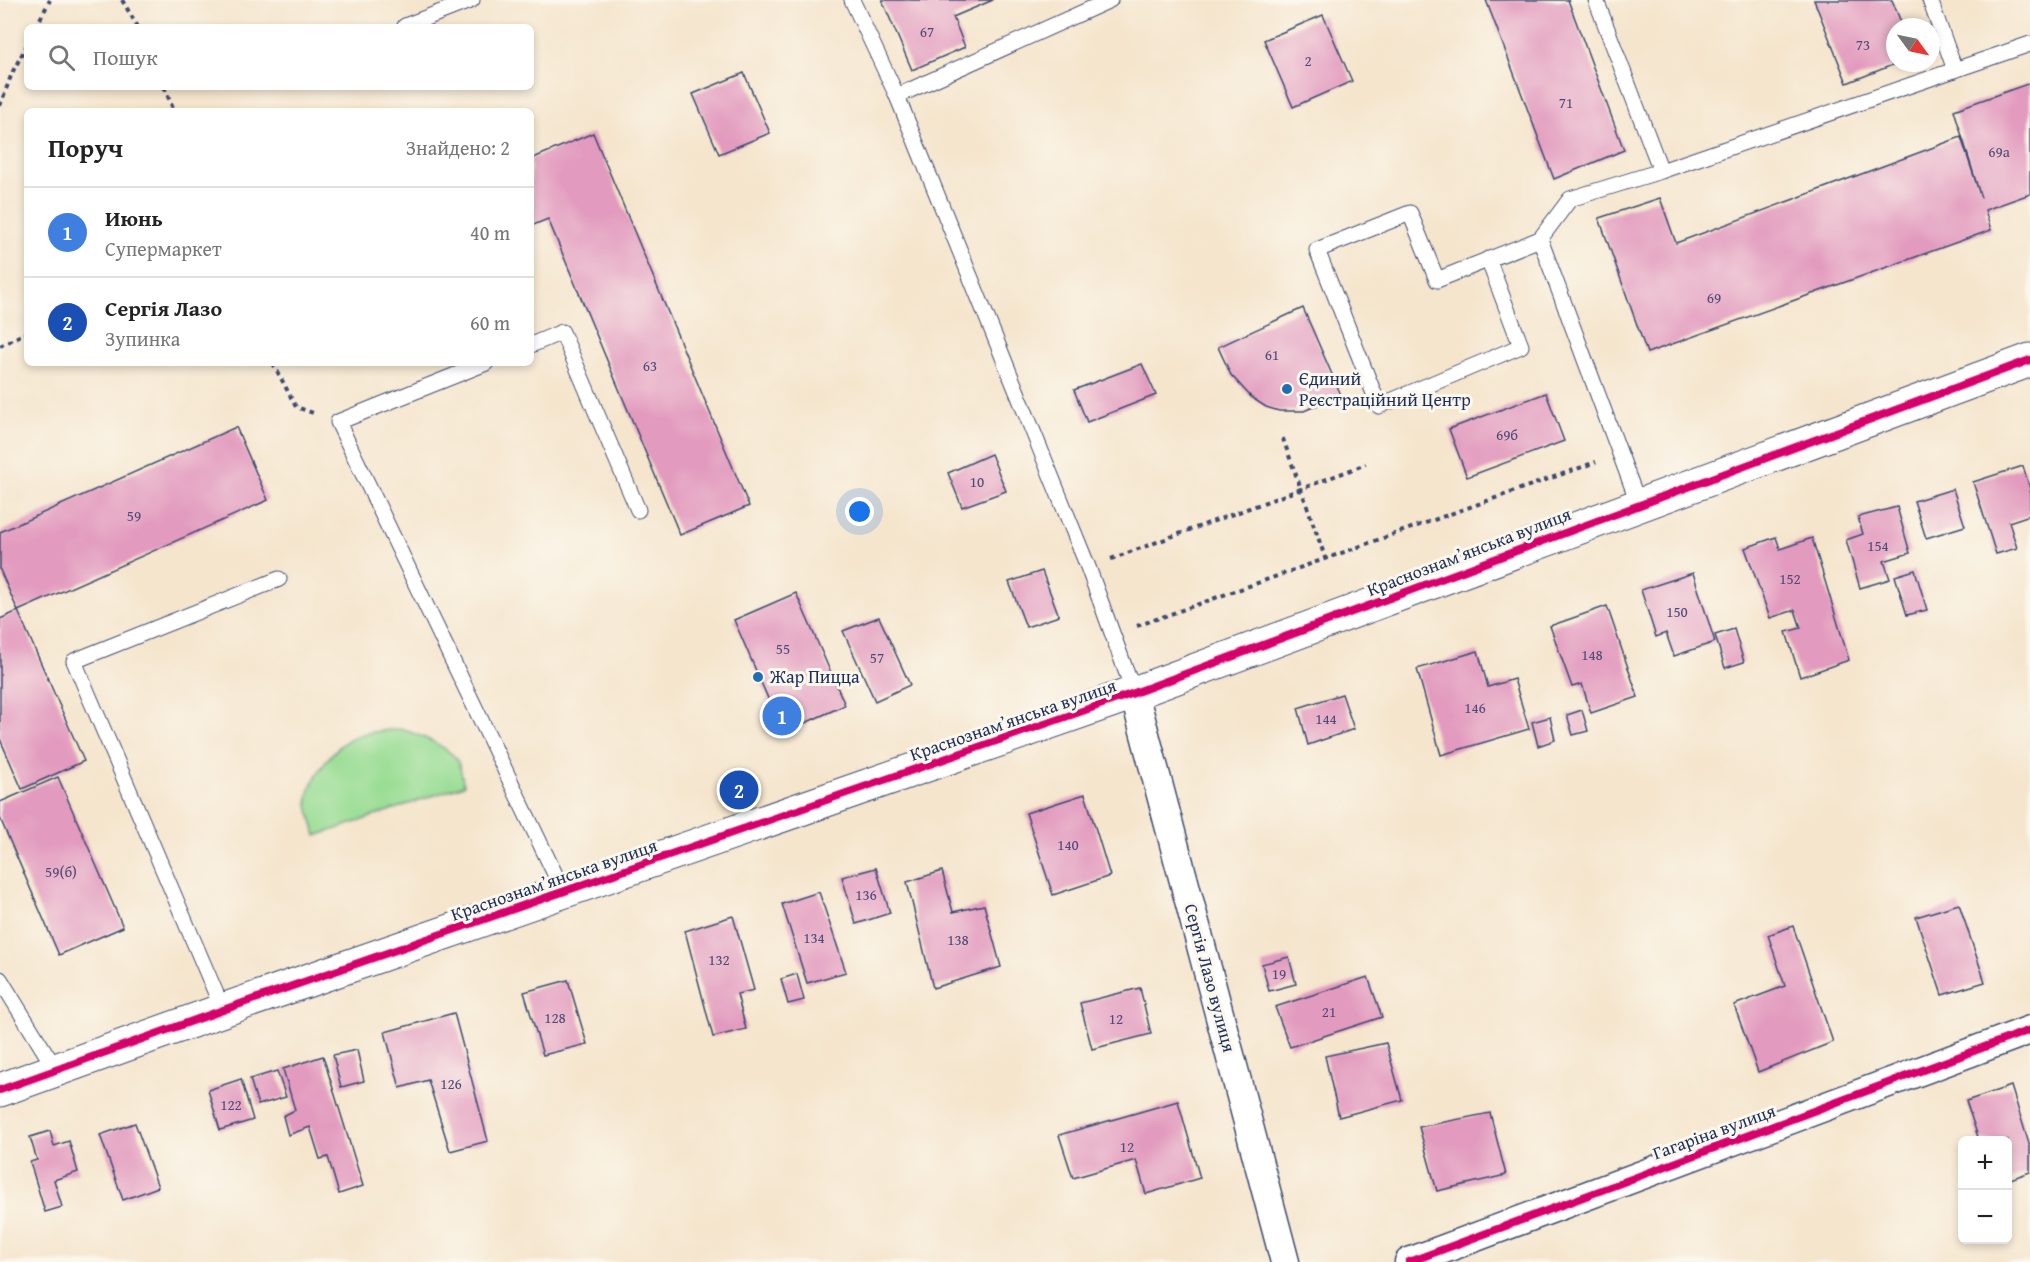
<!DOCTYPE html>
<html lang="uk">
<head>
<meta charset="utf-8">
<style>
	body { margin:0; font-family:"Gentium Book Plus",serif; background:#f2f2f2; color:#222 }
	.controls { position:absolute; right:18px; bottom:18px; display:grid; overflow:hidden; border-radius:9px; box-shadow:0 3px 9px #0003 }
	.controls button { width:54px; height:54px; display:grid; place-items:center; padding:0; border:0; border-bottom:2px solid #e0e0e0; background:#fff; color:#222; font:30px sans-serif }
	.compass { position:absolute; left:1886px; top:18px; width:54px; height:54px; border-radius:50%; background:#fff; box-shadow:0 3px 9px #0003; rotate:123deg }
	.you { position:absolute; left:860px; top:512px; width:21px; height:21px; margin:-15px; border:4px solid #fff; border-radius:50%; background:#1a73e8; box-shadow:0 0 0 9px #1a73e833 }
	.badge { display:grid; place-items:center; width:39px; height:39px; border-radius:50%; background:#1f6fb2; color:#fff; font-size:20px; font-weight:700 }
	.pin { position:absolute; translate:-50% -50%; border:3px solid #fff; box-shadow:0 2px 6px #0006 }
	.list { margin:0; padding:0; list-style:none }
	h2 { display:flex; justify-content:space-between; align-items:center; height:78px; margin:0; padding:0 24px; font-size:26px }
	h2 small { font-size:20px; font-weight:400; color:#767676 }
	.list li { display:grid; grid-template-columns:39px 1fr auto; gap:18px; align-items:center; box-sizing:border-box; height:90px; padding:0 24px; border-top:2px solid #e0e0e0 }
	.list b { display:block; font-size:22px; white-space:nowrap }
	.list p { margin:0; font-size:20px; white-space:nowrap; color:#767676 }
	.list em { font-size:20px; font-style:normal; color:#767676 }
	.icon { flex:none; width:33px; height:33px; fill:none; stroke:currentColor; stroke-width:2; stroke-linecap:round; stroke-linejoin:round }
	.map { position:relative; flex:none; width:2030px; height:1262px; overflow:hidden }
	.search { position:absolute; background:#fff; box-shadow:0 3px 9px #0003; left:24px; top:24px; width:510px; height:66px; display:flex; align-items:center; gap:15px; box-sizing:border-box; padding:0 21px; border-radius:9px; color:#767676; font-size:22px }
	.panel { position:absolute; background:#fff; box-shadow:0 3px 9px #0003; left:24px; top:108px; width:510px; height:258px; border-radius:9px }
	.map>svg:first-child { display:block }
	.green { fill:#9add94; stroke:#5a8679; stroke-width:1.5 }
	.building { fill:#e29abe }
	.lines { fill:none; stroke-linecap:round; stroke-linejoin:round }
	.service-casing { stroke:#3c4a6f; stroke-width:17 }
	.minor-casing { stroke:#3c4a6f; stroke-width:31 }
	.tertiary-casing { stroke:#3c4a6f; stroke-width:35 }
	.path { stroke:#3c4a6f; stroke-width:4; stroke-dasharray:4.5 4.5; stroke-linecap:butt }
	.service { stroke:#fff; stroke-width:15 }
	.minor { stroke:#fff; stroke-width:28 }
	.tertiary { stroke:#fff; stroke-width:33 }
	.cycleway-casing { stroke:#fbf7ec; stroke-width:11 }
	.cycleway { stroke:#d6006c; stroke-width:8 }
	.poi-dot { fill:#1f6fb2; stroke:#fbf7ec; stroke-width:2 }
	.labels { text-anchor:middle; stroke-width:6; stroke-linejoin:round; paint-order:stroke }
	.number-label { font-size:15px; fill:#4d4a76 }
	.poi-label { font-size:18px; fill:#1b2f5e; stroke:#fbf7ec; text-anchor:start }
	.street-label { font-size:18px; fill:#1b2f5e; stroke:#fbf7ec }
</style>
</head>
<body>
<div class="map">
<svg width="2030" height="1262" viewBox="0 0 2030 1262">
	<rect width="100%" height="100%" fill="#fbf7ec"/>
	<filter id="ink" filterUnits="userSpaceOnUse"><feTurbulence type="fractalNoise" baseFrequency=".0167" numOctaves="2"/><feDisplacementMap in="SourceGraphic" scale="12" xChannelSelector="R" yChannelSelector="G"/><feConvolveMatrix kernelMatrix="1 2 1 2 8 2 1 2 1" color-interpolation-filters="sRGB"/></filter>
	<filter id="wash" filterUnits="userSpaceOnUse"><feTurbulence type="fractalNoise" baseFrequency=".008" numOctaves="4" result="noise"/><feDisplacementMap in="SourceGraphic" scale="24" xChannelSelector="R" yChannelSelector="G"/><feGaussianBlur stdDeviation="1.35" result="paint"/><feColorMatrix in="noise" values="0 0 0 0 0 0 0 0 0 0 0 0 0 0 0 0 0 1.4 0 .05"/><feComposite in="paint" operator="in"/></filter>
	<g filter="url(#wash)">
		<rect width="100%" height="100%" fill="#f5e5cd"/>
		<path class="green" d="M400,729C415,733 451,747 458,762C461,769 462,778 464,785L316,836C314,825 309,814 308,804C306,782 335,745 354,737C367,731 386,731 400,729Z"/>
		<g id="blocks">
			<g class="building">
				<polygon points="882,0 993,0 953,17 965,47 912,70"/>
				<polygon points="1486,0 1568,0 1624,150 1554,179"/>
				<polygon points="1814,0 1892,0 1903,27 1895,27 1895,64 1847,83"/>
				<polygon points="1323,15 1352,81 1293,107 1264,40"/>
				<polygon points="744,73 770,133 719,154 693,94"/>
				<polygon points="2030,83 2030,194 1985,210 1991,230 1647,353 1599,218 1660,198 1676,243 1961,137 1981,198 1954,110"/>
				<polygon points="593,133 749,506 680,535 548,219 531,226 531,159"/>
				<polygon points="1303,308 1341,395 1304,411 1279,411 1266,407 1252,398 1231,375 1218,347"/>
				<polygon points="1142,364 1156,395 1087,422 1074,390"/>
				<polygon points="1546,393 1564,441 1467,477 1449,429"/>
				<polygon points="236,427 268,500 18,611 0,570 0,532"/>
				<polygon points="991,454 1006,491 962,507 948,473"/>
				<polygon points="2023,466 2030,489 2030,515 2009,522 2017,548 1996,554 1973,482"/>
				<polygon points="1953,489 1965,526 1926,538 1914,501"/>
				<polygon points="1897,507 1910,553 1884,561 1890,579 1860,588 1846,540 1863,534 1858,517"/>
				<polygon points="1776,537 1780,549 1812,538 1849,660 1800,677 1786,632 1801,628 1795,610 1770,618 1745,548"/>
				<polygon points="1915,570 1927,610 1907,615 1895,576"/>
				<polygon points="1042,571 1059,616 1026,627 1009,582"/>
				<polygon points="1693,573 1715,642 1674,656 1666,633 1656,637 1641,590"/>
				<polygon points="796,593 845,705 783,733 734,620"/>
				<polygon points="1607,606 1638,697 1591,713 1582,684 1572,687 1550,626"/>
				<polygon points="18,611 84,761 22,789 0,739 0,619"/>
				<polygon points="879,617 910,685 875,701 843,631"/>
				<polygon points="1734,629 1744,662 1725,668 1715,635"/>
				<polygon points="1478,651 1488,687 1514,679 1529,729 1441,755 1417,669"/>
				<polygon points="1342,694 1354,729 1308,745 1298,708"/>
				<polygon points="1582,710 1588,731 1573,735 1567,715"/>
				<polygon points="1550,717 1555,740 1538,746 1532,722"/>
				<polygon points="58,777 123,927 59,955 0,818 0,802"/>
				<polygon points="1085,794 1110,876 1053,895 1026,813"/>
				<polygon points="876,868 890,913 856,924 842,877"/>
				<polygon points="942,871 953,912 984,905 1001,967 933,988 907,882"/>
				<polygon points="819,892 846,972 807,983 782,904"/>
				<polygon points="1959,904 1985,982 1942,995 1916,917"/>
				<polygon points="733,916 754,990 737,994 746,1029 713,1037 685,931"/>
				<polygon points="1793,926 1833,1042 1758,1072 1734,1005 1785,986 1768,935"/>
				<polygon points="1289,957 1296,984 1269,991 1262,964"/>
				<polygon points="797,974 804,1000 788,1004 781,979"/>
				<polygon points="1368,977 1382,1017 1290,1047 1275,1007"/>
				<polygon points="568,980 587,1044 543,1055 524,992"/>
				<polygon points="1140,988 1151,1034 1092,1049 1080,1003"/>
				<polygon points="454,1013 488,1141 450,1151 428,1080 400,1088 385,1032"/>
				<polygon points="1386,1043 1402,1100 1339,1117 1325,1056"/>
				<polygon points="357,1050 364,1081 341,1087 333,1055"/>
				<polygon points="323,1056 363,1186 339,1194 328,1157 320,1159 310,1127 288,1135 283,1116 295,1110 283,1069"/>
				<polygon points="277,1071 286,1097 258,1105 250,1079"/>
				<polygon points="241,1079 253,1120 220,1130 208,1090"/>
				<polygon points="2011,1086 2030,1147 2030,1172 2008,1180 2008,1140 1979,1140 1966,1101"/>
				<polygon points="1178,1101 1200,1178 1146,1194 1136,1160 1073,1178 1059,1135"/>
				<polygon points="1490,1113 1506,1175 1437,1191 1419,1127"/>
				<polygon points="135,1123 158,1187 123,1200 100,1135"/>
				<polygon points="50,1131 54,1146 69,1141 78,1172 54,1180 62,1207 45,1212 30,1162 37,1160 30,1137"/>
			</g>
		</g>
	</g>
	<g filter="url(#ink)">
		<use href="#blocks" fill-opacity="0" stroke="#3c4a6f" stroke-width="1.5"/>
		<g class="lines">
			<defs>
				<g id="service">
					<polyline points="852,0 897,96 1088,567 1134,693"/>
					<polyline points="1596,0 1661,171 2030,44"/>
					<polyline points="1930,0 1955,70"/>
					<polyline points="405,26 472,0"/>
					<polyline points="897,96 1110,0"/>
					<polyline points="1488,259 1521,346 1379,406 1317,250 1410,213 1437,280 1540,239"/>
					<polyline points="531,345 562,332 638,510"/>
					<polyline points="486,363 338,422 564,893"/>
					<polyline points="1639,505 1540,239 1570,199 1661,171"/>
					<polyline points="0,979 56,1070"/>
					<polyline points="223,1010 74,661 279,579"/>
				</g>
				<g id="minor">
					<polyline points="1134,693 1285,1262"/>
					<polyline points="1409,1262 2030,1030"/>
				</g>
				<polyline id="tertiary" points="0,1090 223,1010 1134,693 2030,360"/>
			</defs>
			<use href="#service" class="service-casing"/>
			<use href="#minor" class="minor-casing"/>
			<use href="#tertiary" class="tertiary-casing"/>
			<g class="path">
				<polyline points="122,0 138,27"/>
				<polyline points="36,27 50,0"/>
				<polyline points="164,87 174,111"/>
				<polyline points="0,106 12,73 27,45"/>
				<polyline points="0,346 27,332"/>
				<polyline points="273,363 296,407 313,413"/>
				<polyline points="1111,559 1301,489 1282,436"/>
				<polyline points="1326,560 1301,489 1366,464"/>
				<polyline points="1137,626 1596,462"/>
			</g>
			<use href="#service" class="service"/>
			<use href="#minor" class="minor"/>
			<use href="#tertiary" class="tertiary"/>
			<defs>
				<g id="cycleway">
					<polyline points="0,1090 223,1010 1134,693 2030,360"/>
					<polyline points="1409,1262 2030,1030"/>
				</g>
			</defs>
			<use href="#cycleway" class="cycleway-casing"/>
			<use href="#cycleway" class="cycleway"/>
		</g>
	</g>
	<g class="poi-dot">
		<circle cx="1287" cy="389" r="6"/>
		<circle cx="758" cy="677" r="6"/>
	</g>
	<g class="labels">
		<g class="number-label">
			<text x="927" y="37">67</text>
			<text x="1863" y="50">73</text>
			<text x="1308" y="66">2</text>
			<text x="1566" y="108">71</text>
			<text x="1999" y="157">69а</text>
			<text x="1714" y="303">69</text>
			<text x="1272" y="360">61</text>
			<text x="650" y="371">63</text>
			<text x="1507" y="440">69б</text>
			<text x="977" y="487">10</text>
			<text x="134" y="521">59</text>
			<text x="1878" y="551">154</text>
			<text x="1790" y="584">152</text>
			<text x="1677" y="617">150</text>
			<text x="783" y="654">55</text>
			<text x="1592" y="660">148</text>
			<text x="877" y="663">57</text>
			<text x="1475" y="713">146</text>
			<text x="1326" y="724">144</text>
			<text x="1068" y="850">140</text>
			<text x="61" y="877">59(б)</text>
			<text x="866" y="900">136</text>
			<text x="814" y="943">134</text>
			<text x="958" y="945">138</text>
			<text x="719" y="965">132</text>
			<text x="1279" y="979">19</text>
			<text x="1329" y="1017">21</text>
			<text x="555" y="1023">128</text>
			<text x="1116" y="1024">12</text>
			<text x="451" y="1089">126</text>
			<text x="231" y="1110">122</text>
			<text x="1127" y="1152">12</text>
		</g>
		<g class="poi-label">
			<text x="1299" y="385">Єдиний<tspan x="1299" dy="21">Реєстраційний Центр</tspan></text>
			<text x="770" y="683">Жар Пицца</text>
		</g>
		<g class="street-label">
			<text transform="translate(1469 552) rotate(-21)" y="6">Краснознамʼянська вулиця</text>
			<text transform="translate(1013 720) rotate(-19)" y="6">Краснознамʼянська вулиця</text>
			<text transform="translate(554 880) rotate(-19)" y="6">Краснознамʼянська вулиця</text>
			<text transform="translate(1210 978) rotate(75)" y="6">Сергія Лазо вулиця</text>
			<text transform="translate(1714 1132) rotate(-20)" y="6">Гагаріна вулиця</text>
		</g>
	</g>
</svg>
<div class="controls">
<button>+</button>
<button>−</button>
</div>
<svg class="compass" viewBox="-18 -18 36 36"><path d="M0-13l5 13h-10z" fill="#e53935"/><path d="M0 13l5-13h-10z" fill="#767676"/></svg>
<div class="you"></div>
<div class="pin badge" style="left:782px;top:716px;background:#3f7fe0">1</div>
<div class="pin badge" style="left:739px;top:790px;background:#1a4fb4">2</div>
<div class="search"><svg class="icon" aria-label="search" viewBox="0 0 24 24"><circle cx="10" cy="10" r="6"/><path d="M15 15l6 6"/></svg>Пошук</div>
<section class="panel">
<h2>Поруч<small>Знайдено: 2</small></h2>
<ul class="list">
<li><span class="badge" style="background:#3f7fe0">1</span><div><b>Июнь</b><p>Супермаркет</p></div><em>40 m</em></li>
<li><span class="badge" style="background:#1a4fb4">2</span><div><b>Сергія Лазо</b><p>Зупинка</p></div><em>60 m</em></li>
</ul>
</section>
</div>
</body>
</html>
